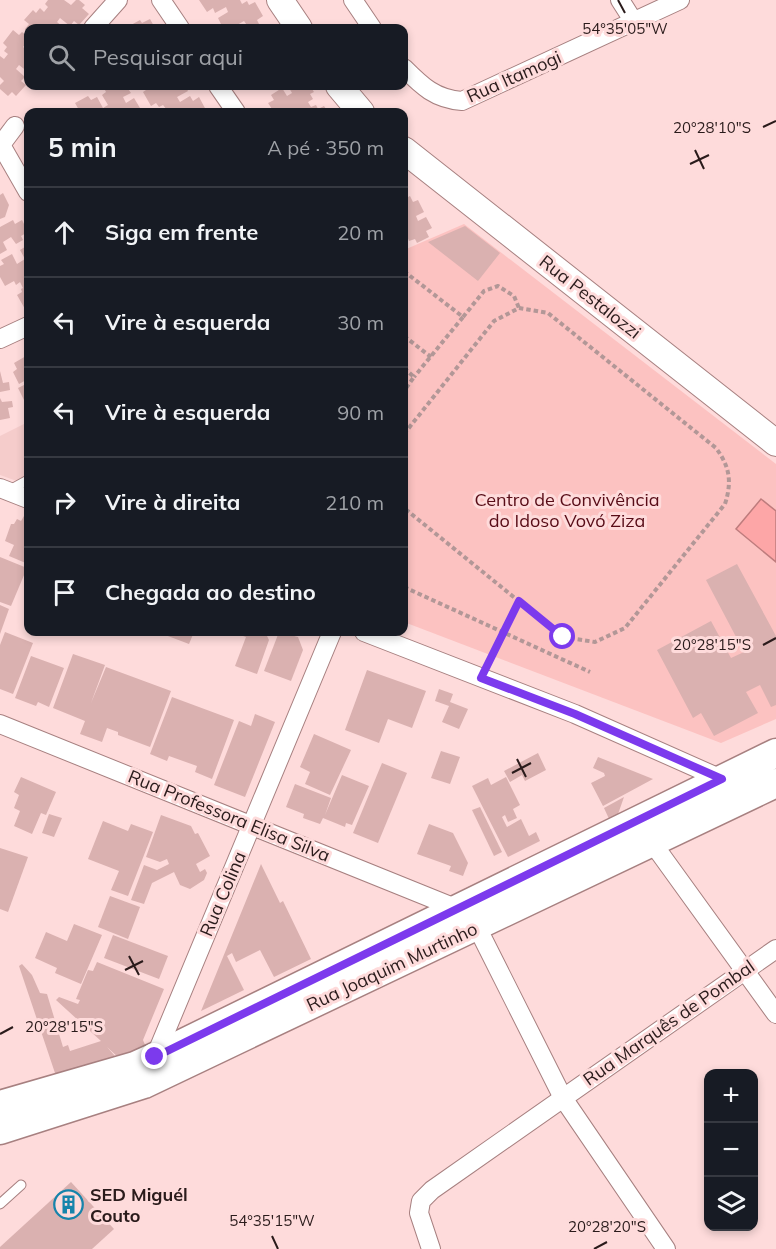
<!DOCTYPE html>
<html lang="pt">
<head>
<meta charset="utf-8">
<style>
	body { margin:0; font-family:Mulish,sans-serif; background:#20242c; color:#f1f3f6 }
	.controls { position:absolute; right:18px; bottom:18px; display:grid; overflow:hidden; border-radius:12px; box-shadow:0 3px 9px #0003 }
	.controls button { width:54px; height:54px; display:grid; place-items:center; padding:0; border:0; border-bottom:2px solid #363941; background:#171b24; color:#f1f3f6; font:30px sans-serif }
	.stop { position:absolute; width:18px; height:18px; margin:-14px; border:4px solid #7c3aed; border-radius:50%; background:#fff }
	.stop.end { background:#7c3aed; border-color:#fff; box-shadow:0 2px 6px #0008 }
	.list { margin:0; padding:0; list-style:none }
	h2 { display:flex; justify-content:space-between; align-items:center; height:78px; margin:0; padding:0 24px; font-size:26px }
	h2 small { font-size:20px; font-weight:400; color:#9ea1a6 }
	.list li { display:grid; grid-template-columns:39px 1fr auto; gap:18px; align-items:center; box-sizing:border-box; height:90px; padding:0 24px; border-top:2px solid #363941 }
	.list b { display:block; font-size:22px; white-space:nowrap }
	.list em { font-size:20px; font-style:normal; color:#9ea1a6 }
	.icon { flex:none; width:33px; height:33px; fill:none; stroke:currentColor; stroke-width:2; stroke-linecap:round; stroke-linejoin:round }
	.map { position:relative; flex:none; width:776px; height:1249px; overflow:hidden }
	.search { position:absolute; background:#171b24; box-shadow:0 3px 9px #0003; left:24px; top:24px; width:384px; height:66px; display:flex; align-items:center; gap:15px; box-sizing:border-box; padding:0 21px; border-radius:12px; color:#9ea1a6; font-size:22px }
	.panel { position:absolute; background:#171b24; box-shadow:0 3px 9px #0003; left:24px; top:108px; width:384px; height:528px; border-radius:12px }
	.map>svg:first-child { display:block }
	.built { fill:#f5cccb }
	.green { fill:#fcc2c1 }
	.water { fill:#fda6a7; stroke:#be7c7d; stroke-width:1.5 }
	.building { fill:#dab1b0 }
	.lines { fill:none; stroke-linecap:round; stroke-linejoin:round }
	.lane-casing { stroke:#a78080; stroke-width:11 }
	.street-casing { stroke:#a78080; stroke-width:20 }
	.secondary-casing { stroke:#a78080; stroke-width:28 }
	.primary-casing { stroke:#a78080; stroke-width:31 }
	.path { stroke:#b29797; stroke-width:4; stroke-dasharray:4.5 3; stroke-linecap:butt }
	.lane { stroke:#fff; stroke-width:9 }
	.street { stroke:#fff; stroke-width:18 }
	.secondary { stroke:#fff; stroke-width:26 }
	.primary { stroke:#fff; stroke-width:28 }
	.route { stroke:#7c3aed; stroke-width:8 }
	.ticks { fill:none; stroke:#2a1b1b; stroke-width:2 }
	.labels { text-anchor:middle; stroke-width:6; stroke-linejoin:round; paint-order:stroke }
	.street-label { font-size:18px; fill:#2a1b1b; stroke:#fedbdb }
	.park-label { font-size:18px; fill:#580c17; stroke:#fedbdb }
	.poi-label { font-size:18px; font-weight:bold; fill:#2a1b1b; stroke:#fedbdb; text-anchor:start }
	.ticks-label { font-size:15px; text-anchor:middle; fill:#2a1b1b; stroke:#fedbdb; stroke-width:6; stroke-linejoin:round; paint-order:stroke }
</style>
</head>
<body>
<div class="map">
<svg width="776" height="1249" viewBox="0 0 776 1249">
	<rect width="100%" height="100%" fill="#fedbdb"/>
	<polygon class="built" points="28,422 28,485 0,475 0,436"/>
	<polygon class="green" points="464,224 776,464 776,719 721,743 404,622 404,250"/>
	<polygon class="water" points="761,499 776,511 776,562 736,529"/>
	<g class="building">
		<polygon points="48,0 64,0 71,5 76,0 79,0 85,5 82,8 89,14 79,25 74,21 70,26 60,18 57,22 64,28 28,28 28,32 25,29 29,24 24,20 33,10 36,13 40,8 44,12 48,7 45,4"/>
		<polygon points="199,0 240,0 242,4 247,1 249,5 255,2 263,16 257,20 259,24 252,28 249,28 244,21 237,25 239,28 217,28 216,27 221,24 218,18 228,12 226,7 215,13 213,8 207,12"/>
		<polygon points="150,19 155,28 133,28 131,25 140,20 142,23"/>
		<polygon points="13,30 19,35 22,32 28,37 28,41 23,47 28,51 28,72 19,65 16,69 25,77 21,81 26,85 16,96 12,92 8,96 0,89 0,85 4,81 0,77 0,56 4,59 8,54 4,51 7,47 3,43"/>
		<polygon points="103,86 126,86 131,93 123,97 126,103 134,98 140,108 135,112 76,112 79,110 75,103 88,96 91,100 97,97 103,108 108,105 102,95 106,92"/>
		<polygon points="148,86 160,86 162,87 165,86 185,86 188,91 177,97 180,102 190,96 193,101 199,97 206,110 202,112 162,112 167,110 163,105 159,107 156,103 151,106 143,92 149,88"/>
		<polygon points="288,86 310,86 314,92 310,94 313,99 308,102 311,107 316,105 318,109 324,106 328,112 296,112 295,111 274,112 268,103 274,100 271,95 282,88 287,96 292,93"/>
		<polygon points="3,193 9,205 5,217 0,219 0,195"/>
		<polygon points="410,196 413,202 418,200 424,212 416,216 418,221 426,217 432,228 426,231 429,237 417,243 415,239 409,241 407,236 404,237 404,199"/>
		<polygon points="13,220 15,224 22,220 28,232 21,236 23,240 16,244 11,237 3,242 7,250 0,254 0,227"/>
		<polygon points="465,226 500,253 478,281 428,242"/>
		<polygon points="28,245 28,307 25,309 17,295 22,292 21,289 23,288 20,282 16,285 14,281 5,286 0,277 0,266 4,264 1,260 12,254 17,264 25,259 20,250"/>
		<polygon points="26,356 28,360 28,379 19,384 13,372 17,369 14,363"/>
		<polygon points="0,371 3,383 9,382 10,390 0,392"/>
		<polygon points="28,383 28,402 26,404 18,388"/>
		<polygon points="0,398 2,402 12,401 13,407 8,408 10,418 0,420"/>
		<polygon points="24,516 28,518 28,564 9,556 14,545 5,541 11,524 14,524 17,519 21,521"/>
		<polygon points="0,557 27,568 11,606 0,602"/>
		<polygon points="737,564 776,636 776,705 771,707 760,685 746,692 758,713 714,736 701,713 693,718 657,650 711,621 731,658 744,652 706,580"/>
		<polygon points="0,605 9,609 0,634"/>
		<polygon points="5,632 33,643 13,694 0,689 0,645"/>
		<polygon points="161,632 194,632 189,644 160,633"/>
		<polygon points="231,632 265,632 269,640 257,674 235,666 246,637"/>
		<polygon points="279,632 298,637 303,650 291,681 264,671"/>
		<polygon points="73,654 105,665 91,703 106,667 171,691 150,747 118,735 118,732 107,728 102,742 80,734 85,721 53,708"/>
		<polygon points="31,656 64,668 49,707 38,702 36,706 15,698"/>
		<polygon points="367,670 426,691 412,728 388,719 379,743 345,730"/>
		<polygon points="439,689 453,694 450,702 468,709 459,729 442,722 449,706 435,701"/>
		<polygon points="172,697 234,720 212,779 195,772 197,766 169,756 167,761 150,754"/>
		<polygon points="255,714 275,722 245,797 214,785 239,721 251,726"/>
		<polygon points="314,734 351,750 330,795 305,784 310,772 300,767"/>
		<polygon points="441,751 460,757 450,784 431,778"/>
		<polygon points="538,753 546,770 525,781 522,775 510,782 504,771"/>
		<polygon points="598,757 653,779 603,806 591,783 605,776 604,773 593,768"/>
		<polygon points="382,763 407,773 378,843 353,833"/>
		<polygon points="342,775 369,786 352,825 346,823 345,827 323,818 320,824 303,818 304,814 286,807 295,784 331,798 325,815"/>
		<polygon points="21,777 56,792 46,815 41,813 32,834 14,826 20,811 14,808 19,795 14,792"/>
		<polygon points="506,777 520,805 513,809 517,818 508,822 505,815 502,817 507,827 521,819 529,836 536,832 540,841 508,857 472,786 488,778 491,785"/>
		<polygon points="624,797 617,817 610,821 604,808"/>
		<polygon points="480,807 502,852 494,856 472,810"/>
		<polygon points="49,814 62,818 54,837 42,833"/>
		<polygon points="161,815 191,826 195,834 198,833 210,856 196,864 200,872 205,869 207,873 204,880 190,889 180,885 174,872 152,883 144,904 131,900 144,865 157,870 169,864 167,859 160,862 146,857"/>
		<polygon points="103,821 128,831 131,824 153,832 128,896 111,890 119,871 88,859"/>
		<polygon points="429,824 453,833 468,863 463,876 449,871 451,866 417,854"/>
		<polygon points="0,848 28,857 8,912 0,909"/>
		<polygon points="261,864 280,903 283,901 311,959 274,977 260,950 236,962 232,953 227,956 244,990 201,1011"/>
		<polygon points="110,896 140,907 128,939 98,927"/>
		<polygon points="74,924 102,935 81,984 55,973 57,968 35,958 46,932 67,941"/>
		<polygon points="113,935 168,956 159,979 104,958"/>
		<polygon points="97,962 164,989 143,1040 145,1045 119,1058 107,1047 115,1056 56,1076 19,966 22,964 32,975 40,993 47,994 63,1047 68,1045 70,1051 101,1041 56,1000 59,997 78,1004 80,1000 76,999 88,970 93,971"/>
		<polygon points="71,1182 114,1229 92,1249 0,1249 0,1247"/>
	</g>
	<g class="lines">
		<defs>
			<g id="lane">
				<polyline points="8,491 28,480"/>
				<polyline points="0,1204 21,1185"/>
			</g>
			<g id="street">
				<polyline points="161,0 180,28"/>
				<polyline points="353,0 372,28"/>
				<polyline points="620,0 634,22"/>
				<polyline points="93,28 118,0"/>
				<path d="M404,68C422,86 435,99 462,101L680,0"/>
				<polyline points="218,86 236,112"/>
				<polyline points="1,145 28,192"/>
				<polyline points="0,146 15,126"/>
				<polyline points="0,339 28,326"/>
				<polyline points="0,488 28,499"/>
				<polyline points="364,632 575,714 726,781"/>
				<polyline points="0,724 458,909"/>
				<polyline points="651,841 776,1014"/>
				<polyline points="477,927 563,1098 666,1249"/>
				<polyline points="155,1057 332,632"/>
				<polyline points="431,1249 419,1213 421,1201 432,1190 776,949"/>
			</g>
			<g id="secondary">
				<polyline points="280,0 299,28"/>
				<polyline points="339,86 361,112"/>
				<polyline points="404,150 776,443"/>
			</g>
			<g id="primary">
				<polyline points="0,1105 135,1066 155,1057 776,753"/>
				<polyline points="0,1130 144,1084 776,783"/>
			</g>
		</defs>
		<use href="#lane" class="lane-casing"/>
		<use href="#street" class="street-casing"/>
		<use href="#secondary" class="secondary-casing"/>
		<use href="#primary" class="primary-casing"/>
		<g class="path">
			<polyline points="404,273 405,272 463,317 414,377"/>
			<polyline points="463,317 484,291 498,286 514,296 519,308"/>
			<polyline points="404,336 431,357"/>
			<polyline points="404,368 414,377 404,391"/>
			<path d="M404,434L494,321L519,308L548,313L716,448C730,467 732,482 725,504L625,628L595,642L563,637L404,508"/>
			<polyline points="404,587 590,672"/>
			<polyline points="488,662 519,601"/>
		</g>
		<use href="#lane" class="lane"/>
		<use href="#street" class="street"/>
		<use href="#secondary" class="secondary"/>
		<use href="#primary" class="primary"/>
	</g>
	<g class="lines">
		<polyline class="route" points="155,1057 722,779 575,714 481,678 519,601 563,637"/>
	</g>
	<path class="ticks" d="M618,0L625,13M763,127L776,121M695,150L704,169M690,164L709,155M763,645L776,638M517,759L526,777M512,773L531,763M129,956L139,975M125,970L143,961M0,1034L13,1027M272,1236L278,1249M594,1249L607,1242"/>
	<defs>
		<symbol id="building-ring" viewBox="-11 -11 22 22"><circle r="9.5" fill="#fedbdb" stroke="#1684ab" stroke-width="1.5"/><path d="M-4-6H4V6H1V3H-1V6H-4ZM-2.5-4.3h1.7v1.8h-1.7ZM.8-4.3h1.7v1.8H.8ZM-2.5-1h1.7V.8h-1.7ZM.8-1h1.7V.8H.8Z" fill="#1684ab"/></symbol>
	</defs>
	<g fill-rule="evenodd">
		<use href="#building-ring" x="52" y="1188" width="33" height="33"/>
	</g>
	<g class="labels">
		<g class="street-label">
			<text transform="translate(514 77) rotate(-24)" y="6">Rua Itamogi</text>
			<text transform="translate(590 297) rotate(38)" y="6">Rua Pestalozzi</text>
			<text transform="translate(229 816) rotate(22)" y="6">Rua Professora Elisa Silva</text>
			<text transform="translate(223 894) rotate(-67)" y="6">Rua Colina</text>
			<text transform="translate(392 967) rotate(-25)" y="6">Rua Joaquim Murtinho</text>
			<text transform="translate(669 1023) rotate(-35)" y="6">Rua Marquês de Pombal</text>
		</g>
		<g class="park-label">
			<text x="567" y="506">Centro de Convivência<tspan x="567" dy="21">do Idoso Vovó Ziza</tspan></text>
		</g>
		<g class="poi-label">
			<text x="90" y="1201">SED Miguél<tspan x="90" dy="21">Couto</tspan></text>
		</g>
	</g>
	<g class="ticks-label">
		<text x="625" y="34">54°35'05"W</text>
		<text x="712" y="133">20°28'10"S</text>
		<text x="712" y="650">20°28'15"S</text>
		<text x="64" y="1032">20°28'15"S</text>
		<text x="272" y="1226">54°35'15"W</text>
		<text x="607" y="1232">20°28'20"S</text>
	</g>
</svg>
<div class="controls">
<button>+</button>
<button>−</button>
<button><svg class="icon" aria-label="layers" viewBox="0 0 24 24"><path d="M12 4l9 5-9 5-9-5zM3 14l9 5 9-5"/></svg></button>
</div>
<div class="stop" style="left:563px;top:637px"></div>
<div class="stop end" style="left:155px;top:1057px"></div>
<div class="search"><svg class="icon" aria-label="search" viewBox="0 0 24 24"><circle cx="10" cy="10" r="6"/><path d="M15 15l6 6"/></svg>Pesquisar aqui</div>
<section class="panel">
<h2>5 min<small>A pé · 350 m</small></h2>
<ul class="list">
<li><svg class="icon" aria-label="ahead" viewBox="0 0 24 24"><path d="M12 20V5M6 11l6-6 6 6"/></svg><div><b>Siga em frente</b></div><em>20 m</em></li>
<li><svg class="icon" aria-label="left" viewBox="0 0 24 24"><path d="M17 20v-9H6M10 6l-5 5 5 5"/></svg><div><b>Vire à esquerda</b></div><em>30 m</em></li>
<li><svg class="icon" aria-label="left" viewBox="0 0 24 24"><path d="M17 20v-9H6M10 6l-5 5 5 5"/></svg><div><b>Vire à esquerda</b></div><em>90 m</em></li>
<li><svg class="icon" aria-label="right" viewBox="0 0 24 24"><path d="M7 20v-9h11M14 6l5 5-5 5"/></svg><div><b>Vire à direita</b></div><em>210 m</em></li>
<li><svg class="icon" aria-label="arrive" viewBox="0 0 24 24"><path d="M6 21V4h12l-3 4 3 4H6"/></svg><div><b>Chegada ao destino</b></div></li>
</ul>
</section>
</div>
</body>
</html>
